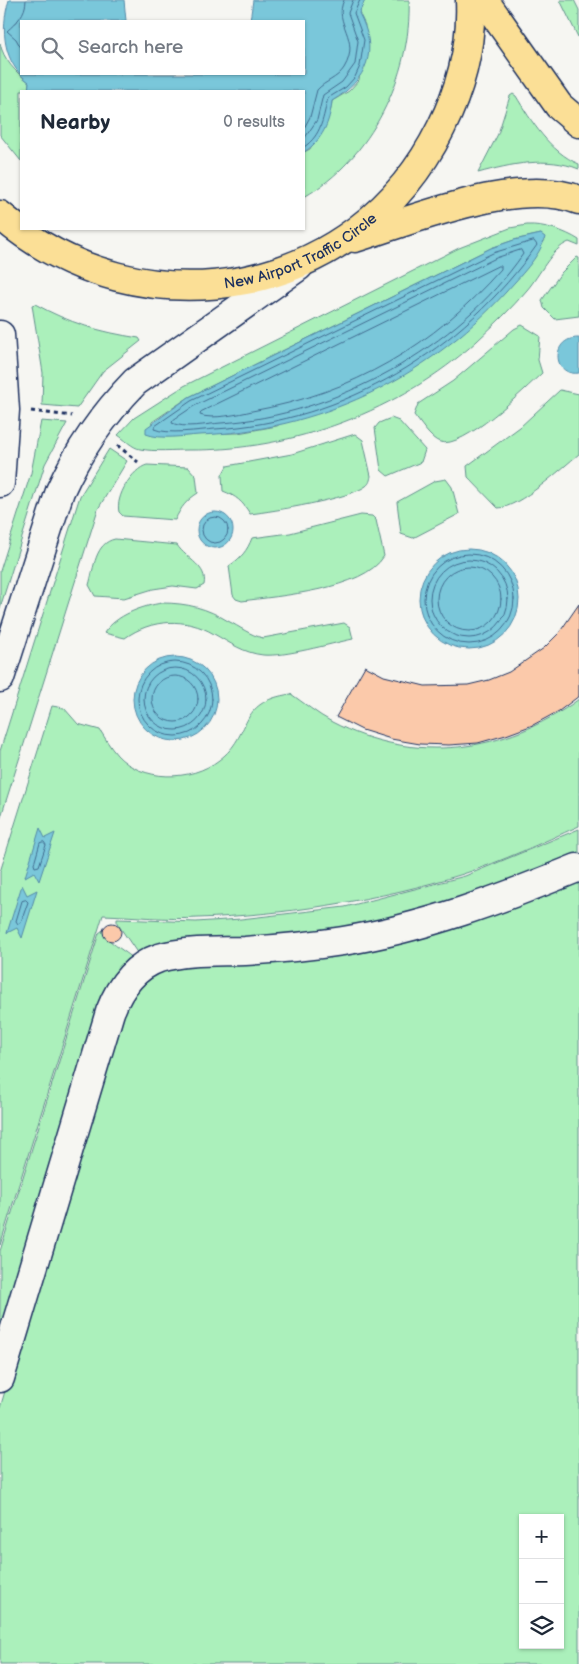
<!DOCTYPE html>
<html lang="en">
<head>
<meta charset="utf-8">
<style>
	body { margin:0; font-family:"Balsamiq Sans",sans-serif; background:#f2f2f3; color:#1f2937 }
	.controls { position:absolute; right:15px; bottom:15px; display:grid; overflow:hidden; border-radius:0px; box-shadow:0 1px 4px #0004 }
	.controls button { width:45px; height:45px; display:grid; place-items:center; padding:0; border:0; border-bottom:1px solid #e0e1e3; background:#fff; color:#1f2937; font:25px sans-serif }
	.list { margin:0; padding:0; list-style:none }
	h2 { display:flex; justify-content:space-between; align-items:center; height:65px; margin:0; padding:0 20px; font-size:21px }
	h2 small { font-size:16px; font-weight:400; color:#747a83 }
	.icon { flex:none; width:28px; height:28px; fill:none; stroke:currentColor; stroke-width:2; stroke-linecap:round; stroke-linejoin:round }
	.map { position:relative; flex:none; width:579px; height:1664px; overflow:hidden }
	.search { position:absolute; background:#fff; box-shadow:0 1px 4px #0004; left:20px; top:20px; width:285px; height:55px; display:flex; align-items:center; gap:12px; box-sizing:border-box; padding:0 18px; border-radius:0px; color:#747a83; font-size:19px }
	.panel { position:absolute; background:#fff; box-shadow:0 1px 4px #0004; left:20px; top:90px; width:285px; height:140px; border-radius:0px }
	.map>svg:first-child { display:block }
	.green { fill:#abf0bb; stroke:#63908c; fill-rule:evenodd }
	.water { fill:#7ac7da; stroke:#548aa8 }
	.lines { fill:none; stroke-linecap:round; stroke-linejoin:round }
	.shore { stroke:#416c90; stroke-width:1 }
	.building { fill:#fbc9aa; stroke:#1b2f5e }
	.minor-casing { stroke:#1b2f5e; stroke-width:31 }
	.major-casing { stroke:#1b2f5e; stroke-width:31 }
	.path { stroke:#1b2f5e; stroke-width:3; stroke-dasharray:4 4; stroke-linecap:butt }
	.minor { stroke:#f6f6f2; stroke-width:28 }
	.major { stroke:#fbdf96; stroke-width:28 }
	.labels { text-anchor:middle; stroke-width:5; stroke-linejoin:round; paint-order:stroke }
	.street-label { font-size:15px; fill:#1b2f5e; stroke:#f6f6f2 }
</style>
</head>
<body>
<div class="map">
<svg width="579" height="1664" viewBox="0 0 579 1664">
	<rect width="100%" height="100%" fill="#f6f6f2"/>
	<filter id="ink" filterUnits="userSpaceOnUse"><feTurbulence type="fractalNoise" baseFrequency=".02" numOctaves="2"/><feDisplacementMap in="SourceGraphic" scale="10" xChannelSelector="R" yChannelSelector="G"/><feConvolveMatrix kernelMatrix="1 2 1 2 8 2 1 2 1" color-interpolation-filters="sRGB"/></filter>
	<g filter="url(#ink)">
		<g class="green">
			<path d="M365,0H409C412,75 371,159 304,197V152L310,149L331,109L332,101L349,91L359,80L365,25L359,13Z"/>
			<polygon points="560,0 574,0 579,10 579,39"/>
			<path d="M0,43C3,59 16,73 29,82L28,91H21V161L0,135Z"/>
			<path d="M513,94L516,96C531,121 550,152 579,164V169C547,156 511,164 478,173L498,134L510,96Z"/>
			<path d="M527,225C544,224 565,231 579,240V246L569,242C551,249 540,275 527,290C512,308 494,325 477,341C400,411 293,451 189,450C174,450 155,452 140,449C133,448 124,439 118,435L134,418L184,386L459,248L510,228ZM541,234L545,240L521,275L277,426L238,433L150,435L152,422L189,397L491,248L514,240Z"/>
			<polygon points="577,257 579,258 579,316 555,319 544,308 542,300 561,273"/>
			<path d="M35,304C69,323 100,332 139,338L141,341L103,371L77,408L42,405L43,373L32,305Z"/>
			<path d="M522,325L540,336L538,360L542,373C525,389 463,450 440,442C430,439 420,422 414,415L418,404L453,381L514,329Z"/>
			<path d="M560,390L579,394V454C562,468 519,508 498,508L468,477L467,466L520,427Z"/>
			<polygon points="391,418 399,421 425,450 421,462 388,476 381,470 375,428 379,423"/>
			<polygon points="41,421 67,423 45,464 0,608 0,571 31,473"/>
			<path d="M355,434L363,440L371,476C370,480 370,483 366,486C349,499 274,511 250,514C243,502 236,496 223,491L222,475L227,466L292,454Z"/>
			<polygon points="109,449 127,461 98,509 0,820 0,751 80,496"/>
			<path d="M147,465L188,467L196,476L198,493C187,500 181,507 175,520L123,516L119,512C115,497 132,469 147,465Z"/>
			<polygon points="446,479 452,487 459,514 413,538 401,534 397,502 435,481"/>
			<path d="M361,515L372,516L376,520L384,556C364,590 278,596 242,601L236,599L233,595L229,566C241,558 247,551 252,538L290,533Z"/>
			<path d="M115,539L177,545C187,560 208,566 204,585L197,589L173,586L153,589L124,598L95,596L89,585C94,568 95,543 115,539Z"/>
			<path d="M162,603C187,603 207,608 228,621C240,627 250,635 263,638L344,623L350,627L353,639C329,644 285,657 263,655C244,653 230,643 214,634C186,617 151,619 125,638L104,633C116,615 142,606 162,603Z"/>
			<path d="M291,694C304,703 317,714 332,722C414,765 506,753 579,699V826C541,843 503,861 463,874C381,900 284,915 198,918C167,920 135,916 103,915L0,1245V872L52,706L64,708L78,724L100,730C105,738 110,747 117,755C142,782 191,782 219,760C254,734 235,702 291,694Z"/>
			<polygon points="579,829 579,858 417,917 140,957 117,923 117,919 196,922 241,919 345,907 465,876"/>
			<path d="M579,876V1664H0V1408L117,1016L146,974ZM523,1518H560V1645H523Z"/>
			<path d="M103,930C103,940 126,951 135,960L0,1345V1251L99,933Z"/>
		</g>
		<g class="water">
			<path d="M9,0H124L126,21H21V74H304V21H250L253,0H365L359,13C379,51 368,79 332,101C330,122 322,141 304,152V91H28L29,82C3,63 0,29 9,0Z"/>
			<path d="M541,234L545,237C540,257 519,277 506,292C426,380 316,431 199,435C183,436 161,440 146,434V428L189,397L491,248L514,240Z"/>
			<path d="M579,338V373C552,377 550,337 579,338Z"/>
			<circle cx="215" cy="530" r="18"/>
			<circle cx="469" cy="599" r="50"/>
			<circle cx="175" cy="699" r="42"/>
			<polygon points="40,828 45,838 55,833 39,881 34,872 25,877"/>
			<polygon points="22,885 27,895 37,890 22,938 17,928 7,933"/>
		</g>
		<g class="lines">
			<g class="shore">
				<path d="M21,48L16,39L7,31C16,23 26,14 26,0"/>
				<path d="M304,128L310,117L317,90C325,81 337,79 344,68C362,38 332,24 344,0"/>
				<polyline points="304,139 317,120 323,95 342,82 355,64 358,41 348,13 353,0"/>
				<path d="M304,147C322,135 323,117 328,98L346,87L355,77L360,66L364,40L354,13L360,0"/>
				<path d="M534,241L537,245C463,350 344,422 215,429C200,430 167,435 154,429L155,426L191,401L493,253Z"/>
				<path d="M521,250L523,254C459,347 334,416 221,423C207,424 184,429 172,423L173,420L194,406L496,258Z"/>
				<path d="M498,266H501V269C433,346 353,393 252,411C240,414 211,420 200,415L201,412Z"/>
				<circle cx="215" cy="530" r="13"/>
				<circle cx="469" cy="599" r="45"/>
				<circle cx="469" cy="599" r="39"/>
				<circle cx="469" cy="599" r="32"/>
				<circle cx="175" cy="699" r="37"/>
				<circle cx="175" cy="699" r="31"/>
				<circle cx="175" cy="699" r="23"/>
				<polygon points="44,842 46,845 39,866 35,867 34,864 40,843"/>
				<polygon points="26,900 28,902 21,922 18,924 16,921 22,901"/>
			</g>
		</g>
		<g class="building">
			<polygon points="579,604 579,696 559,711 533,725 506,735 478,743 449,745 420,744 391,739 362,730 336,717 365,666 384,676 425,686 468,685 489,680 509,672 544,648 559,633"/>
			<circle cx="112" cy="932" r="9"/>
		</g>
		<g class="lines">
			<defs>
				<g id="minor">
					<polyline points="0,335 5,410 0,483"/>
					<path d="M0,678L60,491C79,449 103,415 135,382L299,266"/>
					<path d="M0,1378L110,1012C119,988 133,967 159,958C186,950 217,952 245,951C278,949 311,946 343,941C424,928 501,899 577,868"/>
				</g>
				<g id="major">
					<polyline points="484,0 559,106 579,123"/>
					<path id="s1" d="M0,215C142,337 358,297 441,128C461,88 472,44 470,0"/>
					<path d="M355,238C416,219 519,176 579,200"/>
				</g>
			</defs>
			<use href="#minor" class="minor-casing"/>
			<use href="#major" class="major-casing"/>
			<g class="path">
				<polyline points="31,411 72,416"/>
				<polyline points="117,445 138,462"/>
			</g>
			<use href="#minor" class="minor"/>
			<use href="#major" class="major"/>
		</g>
	</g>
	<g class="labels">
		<g class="street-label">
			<text dy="5" stroke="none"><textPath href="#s1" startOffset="325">New Airport Traffic Circle</textPath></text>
		</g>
	</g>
</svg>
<div class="controls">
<button>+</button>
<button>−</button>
<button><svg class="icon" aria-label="layers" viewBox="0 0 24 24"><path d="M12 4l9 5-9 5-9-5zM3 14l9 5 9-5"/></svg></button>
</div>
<div class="search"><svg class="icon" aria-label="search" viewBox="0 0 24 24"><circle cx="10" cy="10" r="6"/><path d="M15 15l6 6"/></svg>Search here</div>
<section class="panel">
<h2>Nearby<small>0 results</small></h2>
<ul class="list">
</ul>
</section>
</div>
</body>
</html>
